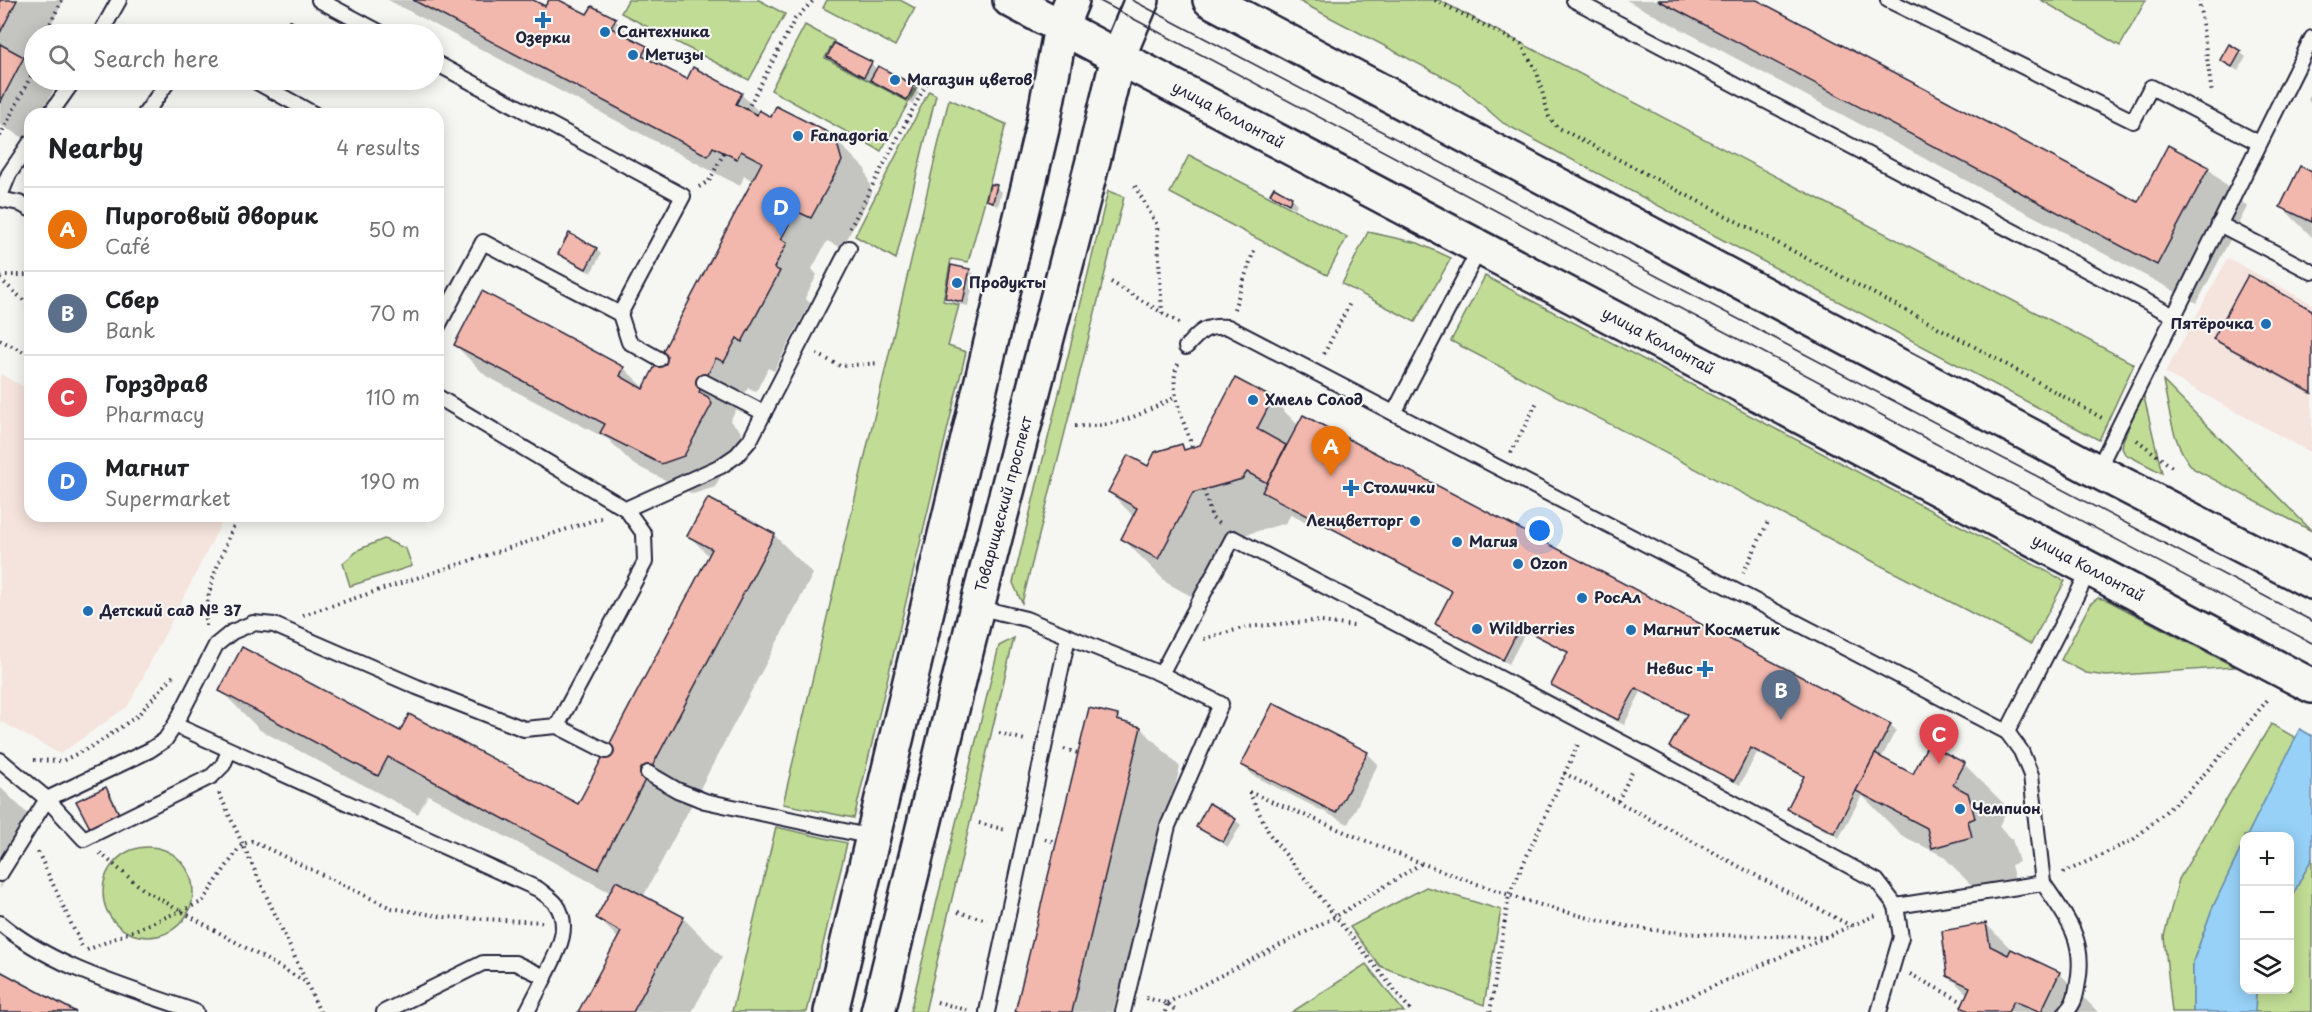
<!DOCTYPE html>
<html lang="en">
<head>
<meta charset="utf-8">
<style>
	body { margin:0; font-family:"Playpen Sans",sans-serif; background:#f2f2f2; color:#202124 }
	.controls { position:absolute; right:18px; bottom:18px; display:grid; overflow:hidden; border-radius:12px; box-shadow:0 3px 15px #0003 }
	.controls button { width:54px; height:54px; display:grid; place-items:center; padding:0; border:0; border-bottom:2px solid #e0e0e0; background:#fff; color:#202124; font:30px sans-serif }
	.you { position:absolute; left:1540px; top:531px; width:21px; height:21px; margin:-15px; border:4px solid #fff; border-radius:50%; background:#1a73e8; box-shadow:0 0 0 9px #1a73e833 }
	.badge { display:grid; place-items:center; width:39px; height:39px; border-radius:50%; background:#0f766e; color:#fff; font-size:20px; font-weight:700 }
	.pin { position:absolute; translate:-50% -50px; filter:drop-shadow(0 2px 3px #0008) }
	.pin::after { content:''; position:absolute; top:32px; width:21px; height:18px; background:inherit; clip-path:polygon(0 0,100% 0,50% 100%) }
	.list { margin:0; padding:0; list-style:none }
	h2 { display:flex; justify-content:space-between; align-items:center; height:78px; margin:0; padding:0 24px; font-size:26px }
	h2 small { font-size:20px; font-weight:400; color:#757577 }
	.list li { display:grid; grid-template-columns:39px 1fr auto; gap:18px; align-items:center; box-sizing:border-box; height:84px; padding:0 24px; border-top:2px solid #e0e0e0 }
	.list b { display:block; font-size:22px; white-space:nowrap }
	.list p { margin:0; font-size:20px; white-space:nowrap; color:#757577 }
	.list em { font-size:20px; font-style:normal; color:#757577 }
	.icon { flex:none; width:33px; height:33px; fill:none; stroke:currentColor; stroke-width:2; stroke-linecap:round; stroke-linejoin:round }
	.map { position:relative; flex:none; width:2312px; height:1012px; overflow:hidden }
	.search { position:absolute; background:#fff; box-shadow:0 3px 15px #0003; left:24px; top:24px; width:420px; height:66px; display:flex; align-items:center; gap:15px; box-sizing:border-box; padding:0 21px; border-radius:33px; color:#757577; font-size:22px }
	.panel { position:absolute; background:#fff; box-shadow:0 3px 15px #0003; left:24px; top:108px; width:420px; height:414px; border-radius:18px }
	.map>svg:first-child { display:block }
	.built { fill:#f5e3dd }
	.green { fill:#c1dd95; stroke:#728068; stroke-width:1.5 }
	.water { fill:#97d1f7; stroke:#688bac; stroke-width:1.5 }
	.shadow { fill:#0003 }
	.building { fill:#f3b8ad; stroke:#22223b; stroke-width:1.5 }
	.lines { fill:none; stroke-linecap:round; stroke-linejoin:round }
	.service-casing { stroke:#22223b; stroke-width:18 }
	.tertiary-casing { stroke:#22223b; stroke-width:38 }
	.secondary-casing { stroke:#22223b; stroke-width:38 }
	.path { stroke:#22223b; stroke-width:4; stroke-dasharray:1.5 4.5; stroke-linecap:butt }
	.service { stroke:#f6f6f2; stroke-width:14 }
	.tertiary { stroke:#f6f6f2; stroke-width:33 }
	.secondary { stroke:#f6f6f2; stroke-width:33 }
	.tram { stroke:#22223b; stroke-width:1.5 }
	.poi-dot { fill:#1f6fb2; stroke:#f6f6f2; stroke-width:2 }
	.labels { text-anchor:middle; stroke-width:4.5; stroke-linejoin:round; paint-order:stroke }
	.poi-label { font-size:15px; font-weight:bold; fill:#22223b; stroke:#f6f6f2; text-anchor:start }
	.street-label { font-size:15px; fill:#22223b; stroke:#f6f6f2 }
</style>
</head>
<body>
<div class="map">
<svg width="2312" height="1012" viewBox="0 0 2312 1012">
	<rect width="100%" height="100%" fill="#f6f6f2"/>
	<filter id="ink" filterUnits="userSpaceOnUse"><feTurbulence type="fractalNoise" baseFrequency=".0167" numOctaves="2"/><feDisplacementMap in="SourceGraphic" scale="12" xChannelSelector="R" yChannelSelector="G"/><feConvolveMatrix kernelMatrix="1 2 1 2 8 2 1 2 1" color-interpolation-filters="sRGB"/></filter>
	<g filter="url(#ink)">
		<g class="built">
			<polygon points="2228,258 2312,304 2312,453 2165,373"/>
			<polygon points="0,374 30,390 30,516 225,516 128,706 60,754 0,721"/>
		</g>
		<g class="green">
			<polygon points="628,0 759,0 785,14 749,80 621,13"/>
			<polygon points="827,0 900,0 915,8 895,46 823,8"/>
			<polygon points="1297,0 1439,0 2134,364 2099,440 1503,123 1459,85"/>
			<polygon points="2041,0 2146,0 2120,46"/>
			<polygon points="805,25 834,41 825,58 907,101 917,85 918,86 881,151 771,90"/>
			<polygon points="929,91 936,95 896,259 855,236"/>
			<polygon points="949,99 1006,124 968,262 951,259 943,301 959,305 948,346 966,352 854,818 783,804"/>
			<polygon points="1189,155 1347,237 1327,275 1170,193"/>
			<polygon points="1108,191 1124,197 1022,603 1013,583"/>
			<polygon points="1368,232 1418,243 1451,258 1415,322 1342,284"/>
			<polygon points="1485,276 2065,581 2031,644 1451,341"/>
			<path d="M2163,381L2312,531L2194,469C2172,446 2170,412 2163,381Z"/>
			<polygon points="2143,393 2162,473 2125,454 2122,448 2123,441"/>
			<polygon points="384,539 406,549 412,566 350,586 343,563 360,549"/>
			<polygon points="2098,598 2107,600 2235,667 2106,676 2086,673 2061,660 2090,604"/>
			<polygon points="1014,638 925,1012 910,1012 999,646"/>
			<polygon points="2271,724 2296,738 2247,836 2244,836 2244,842 2212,909 2193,962 2193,1012 2172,1012 2164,936 2179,879"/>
			<polygon points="776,827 847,843 807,1012 732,1012"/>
			<circle cx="148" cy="892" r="45"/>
			<polygon points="2312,858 2312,1012 2255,1012 2256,990 2290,990 2290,900"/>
			<polygon points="1426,887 1501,910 1484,1005 1380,966 1350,927"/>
			<polygon points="1366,964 1404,1012 1292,1012"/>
		</g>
		<g class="water">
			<polygon points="2300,729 2312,736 2312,858 2290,900 2290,836 2247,836"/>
			<polygon points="2244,842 2244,990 2256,990 2255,1012 2193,1012 2193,962 2212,909"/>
		</g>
		<g class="shadow">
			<polygon points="0,0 64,0 46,34 34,34 34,56 30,65 34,70 34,80 44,80 54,89 41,114 30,114 30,135 28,140 0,125"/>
			<polygon points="388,0 530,0 546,8 550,0 556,0 588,16 615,20 672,73 687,81 741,94 759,112 772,119 834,138 865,169 872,193 842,248 827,241 812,269 817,275 805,298 810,303 774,371 768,368 756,392 748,388 730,421 739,429 742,436 715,487 693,494 633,464 609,440 486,376 455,345 482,293 624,368 645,389 754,181 744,176 740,186"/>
			<polygon points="1626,0 1753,0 2138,204 2168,147 2208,168 2247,207 2197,303"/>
			<polygon points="2240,52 2246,57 2238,71 2222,60"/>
			<polygon points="829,57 871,63 877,70 878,68 913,87 919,92 912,104 877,85 871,79 870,81 834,62"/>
			<polygon points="2312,91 2312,105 2308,100"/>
			<polygon points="2312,174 2312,237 2282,207"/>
			<polygon points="996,187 1002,192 998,207 987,199"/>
			<polygon points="1274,189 1292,199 1297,204 1295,208 1277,199 1272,194"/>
			<polygon points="596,249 601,254 591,273 565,259 559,254"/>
			<polygon points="970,270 975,276 968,306 952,303 947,297"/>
			<polygon points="2312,312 2312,395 2220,344 2214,338"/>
			<polygon points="1272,399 1299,426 1890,725 1896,730 1881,759 1914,776 1964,764 2008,808 1999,826 2012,839 2019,862 2011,865 2015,881 1977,891 1943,856 1901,835 1862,795 1839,838 1834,835 1864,778 1862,777 1832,834 1794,814 1789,808 1805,778 1757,753 1740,785 1677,752 1671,747 1687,716 1670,707 1641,692 1624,725 1558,690 1553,685 1569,654 1526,631 1509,664 1442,629 1437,624 1453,593 1314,520 1312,525 1291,514 1286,523 1237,537 1202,602 1167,583 1123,539 1134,517 1110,492 1182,446 1186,451 1201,446"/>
			<polygon points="774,535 813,574 643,897 683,918 722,957 692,1012 580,1012 619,939 598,918 611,893 428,795 418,814 260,730 221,691 401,733 579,806 710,557 689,536"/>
			<polygon points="1117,716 1125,724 1141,728 1180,767 1120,1012 1016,1012"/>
			<polygon points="1367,753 1378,764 1348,824 1254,776 1242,765"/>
			<polygon points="0,787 36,822 0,889"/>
			<polygon points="106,789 111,794 123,820 96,833 91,827"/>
			<polygon points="1235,820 1241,825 1228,847 1197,827"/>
			<polygon points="1986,924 2013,951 2059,973 2098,1012 1959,1012 1968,995 1948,975"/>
		</g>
		<g class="building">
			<polygon points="0,0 17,0 0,33"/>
			<polygon points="413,0 533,0 545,6 549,0 559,0 587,14 592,6 616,18 611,28 647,46 642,56 687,79 693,67 742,93 736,104 757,115 759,110 771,117 776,106 835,136 842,161 811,218 796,211 781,239 787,243 774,268 780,271 742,342 737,338 724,362 716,358 699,392 708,397 712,404 684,456 661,464 600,433 605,424 454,345 482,291 624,367 620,376 643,389 762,162 741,151 737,159 713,147 708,156"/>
			<polygon points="1658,0 1757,0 2138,202 2168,145 2209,167 2157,265"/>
			<polygon points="289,20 316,34 281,34"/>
			<polygon points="834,43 872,62 864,77 827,57"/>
			<polygon points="0,44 24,57 0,103"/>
			<polygon points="2229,44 2241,51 2232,67 2220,60"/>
			<polygon points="878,66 914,85 907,100 870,80"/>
			<polygon points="2300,166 2312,172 2312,222 2280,207"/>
			<polygon points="990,184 997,185 993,202 986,200"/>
			<polygon points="1274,187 1292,197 1289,204 1270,194"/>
			<polygon points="569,233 597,248 586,269 558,254"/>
			<polygon points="951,265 970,269 963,302 945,298"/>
			<polygon points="2248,275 2312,310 2312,393 2213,339"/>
			<polygon points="1235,378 1273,398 1257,429 1286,445 1267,483 1247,472 1242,479 1193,493 1158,559 1121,539 1137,508 1108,492 1128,455 1148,466 1155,452 1182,444 1184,450 1200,445"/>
			<polygon points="1303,415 1891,724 1834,833 1787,809 1804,776 1751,748 1734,781 1669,747 1687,714 1663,702 1636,688 1618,720 1551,685 1568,652 1520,627 1503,660 1435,624 1452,591 1262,492"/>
			<polygon points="708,498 775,534 598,869 388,757 378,776 219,691 242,647 400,731 409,714 578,804 712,549 687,536"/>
			<polygon points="1273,703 1368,752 1336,813 1241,765"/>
			<polygon points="1089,708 1118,715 1117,720 1141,727 1072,1012 1015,1012"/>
			<polygon points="1928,744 1965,763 1953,785 1968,793 1975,818 1968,821 1972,837 1932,848 1927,828 1856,791 1875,754 1913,774"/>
			<polygon points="106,787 119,814 90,828 76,801"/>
			<polygon points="1209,803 1236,819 1223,842 1196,827"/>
			<polygon points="616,881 684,917 633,1012 578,1012 621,932 596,918"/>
			<polygon points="1986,923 1990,946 2008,955 2011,949 2060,972 2041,1012 2014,1001 2008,1012 1971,1012 1961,1007 1970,987 1947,976 1942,931"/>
			<polygon points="0,971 76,1012 0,1012"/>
		</g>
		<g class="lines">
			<defs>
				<g id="service">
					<polyline points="319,0 383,34"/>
					<polyline points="1574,0 2174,316"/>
					<polyline points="1888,0 2133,121 2151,87 2259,143"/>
					<polyline points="100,34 119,0"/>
					<polyline points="434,62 683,196 620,314 483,242 438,326"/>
					<polyline points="253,80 314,114"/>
					<polyline points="50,114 74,80"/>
					<polyline points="145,114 169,80"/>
					<polyline points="0,196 9,174 30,143"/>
					<polyline points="0,199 19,203 30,209"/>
					<polyline points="2219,224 2312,272"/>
					<polyline points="620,314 629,342 659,359"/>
					<path d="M1186,347C1200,331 1206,325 1228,327L2007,732L2090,569"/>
					<polyline points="704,382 764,413"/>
					<polyline points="438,397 626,509 721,466 737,455 750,440 849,248"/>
					<polyline points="1394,413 1480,248"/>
					<polyline points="2097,471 2312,38"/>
					<polyline points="977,607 1026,619 1161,674 1221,704 1168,826 1123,1012"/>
					<polyline points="1161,674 1233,538 1642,753 1877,881 1896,906 1901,937 1879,1012"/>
					<polyline points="175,725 165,740 150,750 47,799 84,839 212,776 223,765 229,751"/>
					<polyline points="557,726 606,751"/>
					<polyline points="0,760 47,799 0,874"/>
					<polyline points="648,773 677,790 705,801 872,837"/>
					<path d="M2043,883C2066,917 2086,939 2078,982C2076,995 2075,1003 2066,1012"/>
					<polyline points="1896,906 2043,883 2031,775 2021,751 2007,732"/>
					<path d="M0,923C55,969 130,988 196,1012"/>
					<path d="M384,1012L483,963H515L545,977C555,956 573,928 556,904C552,899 543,893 538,889L175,725L216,645L232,632L253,623L274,625L417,687L524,729L557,726L645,562L644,534L626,509"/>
					<polyline points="527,1012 545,977"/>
					<polyline points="987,1012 1068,637"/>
				</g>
				<g id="tertiary">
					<polyline points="831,1012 1042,129 1061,27 1072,0"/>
					<polyline points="878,1012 977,607 1093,161 1118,57 1142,0"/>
				</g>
				<g id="secondary">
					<polyline points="1010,0 2312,686"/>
					<polyline points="1210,0 2097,471 2312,582"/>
				</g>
			</defs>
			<use href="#service" class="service-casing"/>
			<use href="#tertiary" class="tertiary-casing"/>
			<use href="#secondary" class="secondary-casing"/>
			<g class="path">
				<polyline points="1435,0 1521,44 1537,72 1549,117 1557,127 1966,342 2102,418"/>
				<polyline points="2199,0 2212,94"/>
				<polyline points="45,34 62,0"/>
				<polyline points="747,110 795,19 814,0"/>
				<polyline points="0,136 34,70"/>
				<polyline points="1135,186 1157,225 1162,313"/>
				<polyline points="699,187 709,181 724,153"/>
				<polyline points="850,228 931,75"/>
				<polyline points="0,275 30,275"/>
				<polyline points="0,279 30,306"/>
				<polyline points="1111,282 1181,324"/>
				<polyline points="1234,309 1254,250"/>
				<polyline points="0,340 30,355"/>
				<polyline points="817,354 840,366 880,363"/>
				<polyline points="1324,354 1351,301"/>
				<path d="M1178,364C1167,388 1185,423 1192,447"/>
				<path d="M1075,426C1119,428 1138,415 1177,396"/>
				<polyline points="2137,440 2172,467"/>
				<polyline points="1511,453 1538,400"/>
				<polyline points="1204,490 1212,518 1219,524"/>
				<polyline points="1743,573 1769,520"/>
				<polyline points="303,615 601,518"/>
				<path d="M206,626C204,588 224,551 238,516"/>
				<polyline points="1204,639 1246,627 1314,621 1354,626"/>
				<polyline points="999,733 1025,740"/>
				<polyline points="1064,749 1078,753"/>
				<polyline points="34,760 62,761 95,745 137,716 175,674"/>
				<polyline points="1564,773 1851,926"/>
				<path d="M1249,792C1366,840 1482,894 1606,922C1678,938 1754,935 1828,937"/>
				<polyline points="1249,792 1270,835 1412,1012"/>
				<polyline points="219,793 320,1012"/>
				<polyline points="1618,801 1632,772"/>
				<polyline points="979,823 1006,830"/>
				<polyline points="1045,839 1056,842"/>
				<polyline points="38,852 82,947"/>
				<polyline points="100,853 144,890 306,982"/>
				<polyline points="2063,873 2133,840 2188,792 2233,742 2269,698"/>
				<polyline points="958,912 987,920"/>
				<polyline points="87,950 202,902 237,851 243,844 252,841 391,908 445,917 542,922"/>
				<polyline points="1910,974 1963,1002"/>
				<polyline points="1146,998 1167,1003 1177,1012"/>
				<polyline points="937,1002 967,1010"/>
				<polyline points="1167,1003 1335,917 1422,863"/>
				<polyline points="1165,1012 1167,1003"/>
				<polyline points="1490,1012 1509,895 1579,742"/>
				<polyline points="1654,1012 1876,915"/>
			</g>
			<use href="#service" class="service"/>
			<use href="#tertiary" class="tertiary"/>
			<use href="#secondary" class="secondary"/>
			<g class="tram">
				<polyline points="1098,0 2312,643"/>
				<polyline points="1132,0 2312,621"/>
			</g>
		</g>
	</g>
	<g class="poi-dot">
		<path d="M540 11h6v6h6v6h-6v6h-6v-6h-6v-6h6z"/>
		<circle cx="605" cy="32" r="6"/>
		<circle cx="633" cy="55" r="6"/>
		<circle cx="895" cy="80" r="6"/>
		<circle cx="798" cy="136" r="6"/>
		<circle cx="957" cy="283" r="6"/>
		<circle cx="2266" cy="324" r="6"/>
		<circle cx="1253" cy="400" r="6"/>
		<path d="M1348 479h6v6h6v6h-6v6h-6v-6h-6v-6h6z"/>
		<circle cx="1415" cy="521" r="6"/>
		<circle cx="1457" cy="542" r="6"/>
		<circle cx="1518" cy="564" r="6"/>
		<circle cx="1582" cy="598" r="6"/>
		<circle cx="88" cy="611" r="6"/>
		<circle cx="1477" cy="629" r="6"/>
		<circle cx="1631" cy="630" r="6"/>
		<path d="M1702 660h6v6h6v6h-6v6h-6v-6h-6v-6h6z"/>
		<circle cx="1960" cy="809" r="6"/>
	</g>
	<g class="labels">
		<g class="poi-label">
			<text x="617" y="37">Сантехника</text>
			<text x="543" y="43" text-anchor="middle">Озерки</text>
			<text x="645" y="60">Метизы</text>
			<text x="907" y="85">Магазин цветов</text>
			<text x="810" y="141">Fanagoria</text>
			<text x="969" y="288">Продукты</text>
			<text x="2254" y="329" text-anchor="end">Пятёрочка</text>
			<text x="1265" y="405">Хмель Солод</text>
			<text x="1363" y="493">Столички</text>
			<text x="1403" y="526" text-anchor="end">Ленцветторг</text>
			<text x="1469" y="547">Магия</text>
			<text x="1530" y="569">Ozon</text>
			<text x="1594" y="603">РосАл</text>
			<text x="100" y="616">Детский сад № 37</text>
			<text x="1489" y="634">Wildberries</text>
			<text x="1643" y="635">Магнит Косметик</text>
			<text x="1693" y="674" text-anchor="end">Невис</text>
			<text x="1972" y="814">Чемпион</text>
		</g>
		<g class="street-label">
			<text transform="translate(1228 115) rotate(28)" y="5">улица Коллонтай</text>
			<text transform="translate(1658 341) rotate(28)" y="5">улица Коллонтай</text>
			<text transform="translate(1004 504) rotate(-75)" y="5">Товарищеский проспект</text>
			<text transform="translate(2088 568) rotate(28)" y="5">улица Коллонтай</text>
		</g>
	</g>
</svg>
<div class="controls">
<button>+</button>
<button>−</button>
<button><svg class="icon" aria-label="layers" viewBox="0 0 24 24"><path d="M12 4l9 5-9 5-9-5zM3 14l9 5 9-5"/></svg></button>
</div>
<div class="you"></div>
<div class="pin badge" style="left:1331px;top:476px;background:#e8710a">A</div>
<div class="pin badge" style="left:1781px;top:720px;background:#5c6f8a">B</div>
<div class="pin badge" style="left:1939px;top:764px;background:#e0444e">C</div>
<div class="pin badge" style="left:781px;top:237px;background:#3f7fe0">D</div>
<div class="search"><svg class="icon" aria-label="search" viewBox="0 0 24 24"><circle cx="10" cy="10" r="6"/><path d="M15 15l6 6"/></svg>Search here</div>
<section class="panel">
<h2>Nearby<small>4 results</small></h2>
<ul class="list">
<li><span class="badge" style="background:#e8710a">A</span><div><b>Пироговый дворик</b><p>Café</p></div><em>50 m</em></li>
<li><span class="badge" style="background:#5c6f8a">B</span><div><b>Сбер</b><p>Bank</p></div><em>70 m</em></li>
<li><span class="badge" style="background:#e0444e">C</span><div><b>Горздрав</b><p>Pharmacy</p></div><em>110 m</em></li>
<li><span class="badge" style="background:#3f7fe0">D</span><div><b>Магнит</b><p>Supermarket</p></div><em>190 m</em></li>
</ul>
</section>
</div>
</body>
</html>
